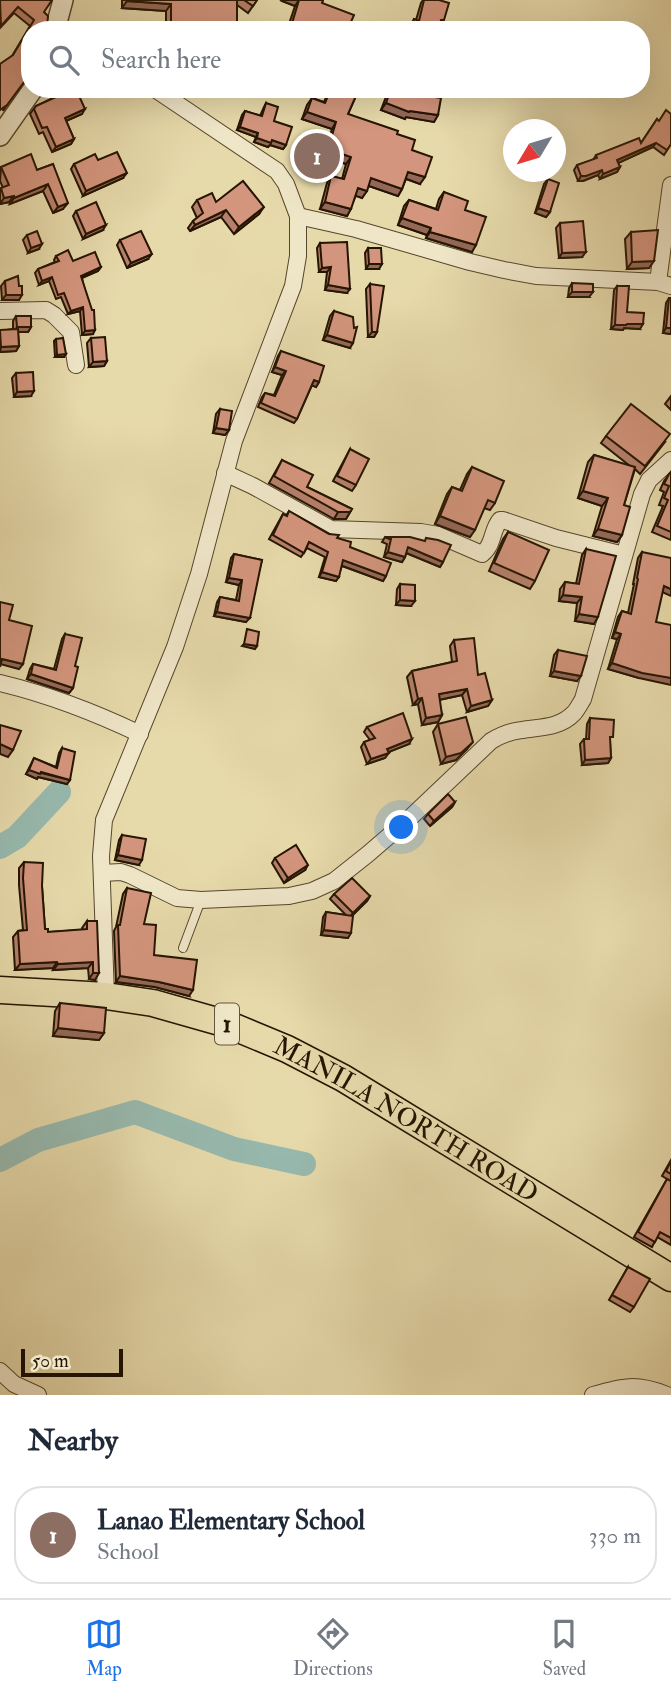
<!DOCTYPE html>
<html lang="en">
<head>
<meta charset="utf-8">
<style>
	body { margin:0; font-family:"IM FELL Double Pica",serif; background:#f6f6f7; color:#1f2937 }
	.compass { position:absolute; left:503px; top:119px; width:63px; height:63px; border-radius:50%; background:#fff; box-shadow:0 7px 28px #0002; rotate:232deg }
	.scale { position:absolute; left:21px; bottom:18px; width:102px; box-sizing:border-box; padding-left:7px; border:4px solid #261502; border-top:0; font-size:19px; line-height:24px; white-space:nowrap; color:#261502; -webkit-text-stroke:5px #efe6c8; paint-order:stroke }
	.you { position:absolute; left:402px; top:828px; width:24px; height:24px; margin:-18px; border:5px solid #fff; border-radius:50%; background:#1a73e8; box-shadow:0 0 0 10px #1a73e833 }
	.badge { display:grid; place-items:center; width:46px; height:46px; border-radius:50%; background:#1a73e8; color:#fff; font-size:23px; font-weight:700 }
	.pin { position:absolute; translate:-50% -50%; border:4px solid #fff; box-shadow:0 2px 7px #0006 }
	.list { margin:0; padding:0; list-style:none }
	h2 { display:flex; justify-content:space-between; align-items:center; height:91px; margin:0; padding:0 28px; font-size:30px }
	h2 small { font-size:23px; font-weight:400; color:#747a83 }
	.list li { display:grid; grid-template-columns:46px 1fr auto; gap:21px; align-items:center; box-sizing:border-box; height:98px; margin:0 14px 14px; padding:0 14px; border:2px solid #e0e1e3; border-radius:28px }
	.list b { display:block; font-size:26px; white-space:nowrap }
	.list p { margin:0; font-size:23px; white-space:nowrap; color:#747a83 }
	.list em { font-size:23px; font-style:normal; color:#747a83 }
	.icon { flex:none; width:38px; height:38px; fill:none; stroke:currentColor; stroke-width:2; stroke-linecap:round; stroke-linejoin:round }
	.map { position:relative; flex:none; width:671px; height:1395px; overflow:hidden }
	.search { position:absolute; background:#fff; box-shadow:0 7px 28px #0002; left:21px; right:21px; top:21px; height:77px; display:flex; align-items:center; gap:18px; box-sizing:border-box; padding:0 24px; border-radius:28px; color:#747a83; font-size:26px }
	.sheet { height:203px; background:#fff }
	nav { display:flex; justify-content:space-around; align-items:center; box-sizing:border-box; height:98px; border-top:2px solid #e0e1e3; background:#fff; font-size:19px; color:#747a83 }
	nav a { display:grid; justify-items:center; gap:4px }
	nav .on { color:#1a73e8 }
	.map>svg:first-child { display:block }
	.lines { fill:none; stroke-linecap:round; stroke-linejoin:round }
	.river { stroke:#97b9ae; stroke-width:24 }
	.service-casing { stroke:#56462c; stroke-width:10 }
	.minor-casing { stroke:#56462c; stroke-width:18 }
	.tertiary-casing { stroke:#56462c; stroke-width:22 }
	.trunk-casing { stroke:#261502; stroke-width:29 }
	.service { stroke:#efe6c8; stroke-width:8 }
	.minor { stroke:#efe6c8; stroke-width:16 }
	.tertiary { stroke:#efe6c8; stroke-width:19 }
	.trunk { stroke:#e6d9aa; stroke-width:26 }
	.wall { fill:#b5806c; stroke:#261502; stroke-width:2 }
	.shaded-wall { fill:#946858; stroke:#261502; stroke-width:2 }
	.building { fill:#d3957d; stroke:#261502; stroke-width:2 }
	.labels { text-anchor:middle; stroke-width:6; stroke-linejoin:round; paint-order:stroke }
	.shield { fill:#efe6c8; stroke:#62543d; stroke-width:2 }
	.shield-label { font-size:24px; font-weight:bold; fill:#261502 }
	.street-label { font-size:26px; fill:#261502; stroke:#efe6c8 }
</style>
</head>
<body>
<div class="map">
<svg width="671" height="1395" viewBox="0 0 671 1395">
	<rect width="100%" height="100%" fill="#e6d9aa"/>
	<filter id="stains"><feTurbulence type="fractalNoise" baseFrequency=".00286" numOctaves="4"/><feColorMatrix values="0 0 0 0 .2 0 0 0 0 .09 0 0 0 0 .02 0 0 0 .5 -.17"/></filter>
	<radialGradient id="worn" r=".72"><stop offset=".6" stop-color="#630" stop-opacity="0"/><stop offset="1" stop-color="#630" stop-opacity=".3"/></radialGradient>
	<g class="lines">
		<g class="river">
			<polyline points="0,847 17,837 59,792"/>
			<polyline points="0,1160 38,1140 135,1112 234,1149 304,1164"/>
		</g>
		<defs>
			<polyline id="service" points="183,948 201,900"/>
			<g id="minor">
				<polyline points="298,216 356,229 470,262 504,270 536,276 658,282 671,286"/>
				<polyline points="658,282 671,185"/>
				<polyline points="0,311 46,310 54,315 71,332 76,365"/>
				<path d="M225,473L253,486L331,529L421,532L438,535L482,554C494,545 491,531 500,520H503L556,538L624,555"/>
				<path d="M0,683C50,695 94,712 140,734"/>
				<path d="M102,873L121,872L130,875L177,898L201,900L289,896L312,891L334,881L368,854L412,816L491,741C501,735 511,731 522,730C540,727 560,728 574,713C577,710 580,704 583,699L642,494L649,480L671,460"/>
				<polyline points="106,996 101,856 104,820 175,647 199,574 234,441 293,286 298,256 298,216 286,184 277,171 155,89"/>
				<polyline points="0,1371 14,1384 38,1395"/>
				<path d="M593,1395C623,1386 637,1383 667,1395"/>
			</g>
			<g id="tertiary">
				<polyline points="55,30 63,0"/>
				<polyline points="0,136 33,89"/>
			</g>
			<g id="trunk">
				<path id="s1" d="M0,990L106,996L153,1003L227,1024L287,1049L343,1078L671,1278"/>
			</g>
		</defs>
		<use href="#service" class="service-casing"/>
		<use href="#minor" class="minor-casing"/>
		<use href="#tertiary" class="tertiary-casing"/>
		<use href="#trunk" class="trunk-casing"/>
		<use href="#service" class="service"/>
		<use href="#minor" class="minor"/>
		<use href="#tertiary" class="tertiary"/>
		<use href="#trunk" class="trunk"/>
	</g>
	<g class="wall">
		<polygon points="0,0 52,0 30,30 28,78 23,81 3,111 12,56 30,26 14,13 0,28"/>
		<polygon points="122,0 257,0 248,13 237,5 237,30 166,30 166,11 122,8"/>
		<polygon points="280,0 323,0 322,3 351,22 372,30 287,30 295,6"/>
		<polygon points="423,0 439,0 439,27 438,30 408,30 414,19 416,20 421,3"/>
		<polygon points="50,89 76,89 82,114 66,121 74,139 71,144 52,152 43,132 39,134 30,114 36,106 51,99 48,92"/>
		<polygon points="330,89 359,89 348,114 397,134 412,150 420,184 406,179 402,189 398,196 369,186 362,198 356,195 347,216 320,209 327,183 331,176 342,179 346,164 323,156 332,129 302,119 307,105 312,98 324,102"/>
		<polygon points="389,89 418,89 416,94 438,115 434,122 406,117 405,119 381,110"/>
		<polygon points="266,103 274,121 286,145 283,149 270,145 268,147 254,142 256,137 237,130 242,115 245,111 260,116 264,107"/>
		<polygon points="657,119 671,144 664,155 653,147 618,163 620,167 617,172 600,179 598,175 583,181 578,181 574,170 577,165 593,160 596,155 641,143"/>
		<polygon points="98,160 123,178 83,196 71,169 74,164"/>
		<polygon points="53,164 63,209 53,213 43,191 10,204 9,202 0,204 0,190 3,188 0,181 1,167 37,170"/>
		<polygon points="548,179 550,212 546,217 535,213 544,184"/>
		<polygon points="444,192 465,210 472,252 426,238 427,235 398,225 404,206 409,200 436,209 439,199"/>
		<polygon points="197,200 216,202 259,214 234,234 221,217 190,231 188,228 193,221 197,218 192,207"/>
		<polygon points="76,211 103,230 83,239 73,216"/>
		<polygon points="560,223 582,257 559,258 556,228"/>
		<polygon points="631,232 649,268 627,269 625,239"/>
		<polygon points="27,235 39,249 28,253 23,240"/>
		<polygon points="120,240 148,259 127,268 117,245"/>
		<polygon points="320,243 347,293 325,290 327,272 319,272 317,248"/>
		<polygon points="368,248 379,269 366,269 365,253"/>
		<polygon points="56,256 73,261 101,267 98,271 82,278 93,334 82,335 80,311 68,314 61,297 56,299 49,281 39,285 35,273 38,269 55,262 54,260"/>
		<polygon points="5,281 19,286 19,300 2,300 1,286"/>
		<polygon points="572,283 589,297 568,297 569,288"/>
		<polygon points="370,284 377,332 374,337 368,337 366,289"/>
		<polygon points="617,286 627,312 640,329 624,328 623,330 611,329 614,290"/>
		<polygon points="669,298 671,298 671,334 663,333 666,303"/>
		<polygon points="334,311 350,348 323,340 330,316"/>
		<polygon points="16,316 31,327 28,332 18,332 19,346 16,351 0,352 0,331 13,329 13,321"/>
		<polygon points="91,338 107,361 104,366 89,367 87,343"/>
		<polygon points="56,339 64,357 55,357 54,341"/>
		<polygon points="281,351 319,382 316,387 312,385 297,419 294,423 258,407 262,397 265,393 274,395 282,375 272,372 278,356"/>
		<polygon points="16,373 31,396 14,397 12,378"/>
		<polygon points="671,396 671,410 665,404"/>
		<polygon points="220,409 229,430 225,435 213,433 216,414"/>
		<polygon points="606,436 665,442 640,474 635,469 624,505 622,535 617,542 593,536 602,506 578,498 588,462 594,455 630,466 601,443"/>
		<polygon points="350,449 356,485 352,491 333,481"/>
		<polygon points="282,460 307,487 352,509 346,519 334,519 269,483"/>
		<polygon points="472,467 495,503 490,510 484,508 470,537 435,524 447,494 452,487 460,490 467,474"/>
		<polygon points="671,472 671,540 652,532 663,506 659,505 664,492 660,490 664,481"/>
		<polygon points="289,511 337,538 386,576 383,581 342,566 336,581 319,577 325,557 307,548 301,557 269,539 283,514 286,516"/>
		<polygon points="508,532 535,581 530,589 489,571 503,539"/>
		<polygon points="385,537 443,562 440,567 406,553 405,557 402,562 384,557 387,544 382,542"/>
		<polygon points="586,549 594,624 575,621 577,603 559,601 560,589 565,582 576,584 582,555"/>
		<polygon points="642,552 662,592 639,678 608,669 617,639 612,638 618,617 622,611 628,613 634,584 633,584 638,558"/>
		<polygon points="234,554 262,560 246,622 214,616 217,602 220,597 236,600 239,585 226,582 231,558"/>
		<polygon points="400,584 411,606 396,605 397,589"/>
		<polygon points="65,634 75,666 73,688 69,693 27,679 30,669 33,664 54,669 62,639"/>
		<polygon points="454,640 478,675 492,700 488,706 467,712 462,695 439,700 442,715 438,722 422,725 418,704 413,705 407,677 412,671 452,662 450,646"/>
		<polygon points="558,650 577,681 550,676 554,655"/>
		<polygon points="590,718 610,741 611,758 608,763 582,765 580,744 584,739 586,739 587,724"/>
		<polygon points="438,724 467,749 456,760 441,764 433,732"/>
		<polygon points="367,727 409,744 388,752 385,758 367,764 361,747 364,742 370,740 364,732"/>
		<polygon points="62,748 67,784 38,777 37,779 26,774 34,758 56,767 59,753"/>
		<polygon points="455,802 452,807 430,826 424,819 428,814"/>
		<polygon points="122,835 139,865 115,860 119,840"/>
		<polygon points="275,858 305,870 284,883 272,863"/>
		<polygon points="24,862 42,886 45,929 48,932 82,930 82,928 87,921 95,980 89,979 88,968 53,970 53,968 15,970 13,937 18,931 23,930 19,885 19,868"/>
		<polygon points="127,888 144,924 154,955 189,996 155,987 116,982 114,931 116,927 123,894"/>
		<polygon points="334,894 370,896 367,901 352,916 348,938 321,935 323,917 326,912 346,915 330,899"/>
		<polygon points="60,1003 104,1033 99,1040 53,1036 55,1011"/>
		<polygon points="671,1160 671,1245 657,1237 652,1247 634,1237 667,1179 662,1176"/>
		<polygon points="628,1267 634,1307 630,1312 609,1300"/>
	</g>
	<g class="shaded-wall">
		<polygon points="282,0 299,0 295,6 282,1"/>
		<polygon points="127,1 171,4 166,11 122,8"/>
		<polygon points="241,89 264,89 266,90 261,97"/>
		<polygon points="386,103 410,111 438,115 434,122 406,117 405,119 381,110"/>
		<polygon points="85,109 82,114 61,123 65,118"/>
		<polygon points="307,112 336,122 332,129 302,119"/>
		<polygon points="240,127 258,133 256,137 237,130"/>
		<polygon points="257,138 272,140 286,145 283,149 270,145 268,147 254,142"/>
		<polygon points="74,139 71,144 52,152 56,147"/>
		<polygon points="656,143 653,147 614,165 617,160"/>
		<polygon points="328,149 351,157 346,164 323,156"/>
		<polygon points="620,167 617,172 600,179 603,174"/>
		<polygon points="602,170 598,175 583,181 578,181 581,176"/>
		<polygon points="408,172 425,177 420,184 404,178"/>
		<polygon points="127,173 123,178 83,196 86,191"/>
		<polygon points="371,178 402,189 398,196 366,185"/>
		<polygon points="48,184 43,191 10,204 14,198"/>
		<polygon points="358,188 367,191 362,198 353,195"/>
		<polygon points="14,196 9,202 0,204 4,198"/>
		<polygon points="325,202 351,209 347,216 320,209"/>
		<polygon points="68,203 63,209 53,213 58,207"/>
		<polygon points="264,207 259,214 234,234 239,227"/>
		<polygon points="538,208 550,212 546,217 535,213"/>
		<polygon points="226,210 221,217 190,231 195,225"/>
		<polygon points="402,218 431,228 427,235 398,225"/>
		<polygon points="106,225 103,230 83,239 86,234"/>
		<polygon points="430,232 476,245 472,252 426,238"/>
		<polygon points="42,244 39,249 28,253 31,248"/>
		<polygon points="586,252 582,257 559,258 562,253"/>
		<polygon points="152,254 148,259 127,268 131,263"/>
		<polygon points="654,261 649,268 627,269 632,262"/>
		<polygon points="369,264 382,264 379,269 366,269"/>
		<polygon points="101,267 98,271 79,279 81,276"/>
		<polygon points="331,267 327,272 319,272 322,268"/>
		<polygon points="52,277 49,281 39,285 42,281"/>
		<polygon points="328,285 350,289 347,293 325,290"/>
		<polygon points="572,292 593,292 589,297 568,297"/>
		<polygon points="6,295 22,295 19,300 2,300"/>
		<polygon points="83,307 80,311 68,314 71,311"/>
		<polygon points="627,324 643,324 640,329 624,328 623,330 611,329 615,325"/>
		<polygon points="17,327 31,327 28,332 14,332"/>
		<polygon points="666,328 671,328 671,334 663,333"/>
		<polygon points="95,330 93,334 82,335 85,331"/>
		<polygon points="372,332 377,332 374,337 368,337"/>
		<polygon points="327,335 353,343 350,348 323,340"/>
		<polygon points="19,346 16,351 0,352 1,347"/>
		<polygon points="66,354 64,357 55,357 57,355"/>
		<polygon points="107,361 104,366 89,367 93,362"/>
		<polygon points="275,367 286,371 282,375 272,372"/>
		<polygon points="314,380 319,382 316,387 311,385"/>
		<polygon points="34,391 31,396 14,397 17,392"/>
		<polygon points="216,428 229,430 225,435 213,433"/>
		<polygon points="583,491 608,498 602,506 578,498"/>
		<polygon points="338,512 350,512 346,519 334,519"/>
		<polygon points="440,516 475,530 470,537 435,524"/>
		<polygon points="598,529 622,535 617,542 593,536"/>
		<polygon points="408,547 443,562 440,567 404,552"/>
		<polygon points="388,552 405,557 402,562 384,557"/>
		<polygon points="343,560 386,576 383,581 340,565"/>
		<polygon points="322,572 339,577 336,581 319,577"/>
		<polygon points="229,578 242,580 239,585 226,582"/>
		<polygon points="664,586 671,589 671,596 660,591"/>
		<polygon points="563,595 582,597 577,603 559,601"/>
		<polygon points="400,600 415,601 411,606 396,605"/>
		<polygon points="217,612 250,618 246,622 214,616"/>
		<polygon points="579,614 598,617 594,624 575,621"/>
		<polygon points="615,632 621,634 617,639 612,638"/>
		<polygon points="244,644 257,646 255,649 242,646"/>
		<polygon points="2,659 23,664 19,669 0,664"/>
		<polygon points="612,663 671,678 671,685 639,678 608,669"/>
		<polygon points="554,671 581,676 577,681 550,676"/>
		<polygon points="31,674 73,688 69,693 27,679"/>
		<polygon points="467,689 462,695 434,701 439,694"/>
		<polygon points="422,698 418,704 413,705 418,699"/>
		<polygon points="492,700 488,706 467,712 471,706"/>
		<polygon points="442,715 438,722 422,725 426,718"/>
		<polygon points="412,739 409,744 384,754 387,749"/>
		<polygon points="473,742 467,749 456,760 441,764 446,757"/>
		<polygon points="0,744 13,750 8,757 0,754"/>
		<polygon points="389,753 385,758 367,764 371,759"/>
		<polygon points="611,758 608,763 582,765 585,760"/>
		<polygon points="29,770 70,780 67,784 38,777 37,779 26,774"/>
		<polygon points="455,802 452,807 430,826 434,821"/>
		<polygon points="118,855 142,860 139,865 115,860"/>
		<polygon points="308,865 305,870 284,883 288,878"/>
		<polygon points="370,896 367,901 349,918 353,913"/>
		<polygon points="324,930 351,933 348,938 321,935"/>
		<polygon points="57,962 53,968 15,970 20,964"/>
		<polygon points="93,962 88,968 53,970 58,964"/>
		<polygon points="93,973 99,973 95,980 89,979"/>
		<polygon points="120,976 159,982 193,990 189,996 155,987 116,982"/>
		<polygon points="58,1028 104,1033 99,1040 53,1036"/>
	</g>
	<g class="building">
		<polygon points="0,0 52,0 44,12 48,16 47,27 49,30 30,30 30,74 7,105 0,110 0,64 13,55 34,20 18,7 1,26"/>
		<polygon points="127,0 237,0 237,30 171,30 171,4 127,1"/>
		<polygon points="244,0 257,0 253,6"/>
		<polygon points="299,0 323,0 322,3 354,15 351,22 372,30 290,30"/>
		<polygon points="424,0 439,0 449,3 444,20 441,20 438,30 411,30 414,19 419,21"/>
		<polygon points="258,24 274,30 256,30"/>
		<polygon points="52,89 76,89 85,109 65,118 74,139 56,147 47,127 42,128 34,109 36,106 56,97"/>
		<polygon points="331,89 359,89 348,114 398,131 397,134 415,140 412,150 432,157 425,177 408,172 402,189 371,178 367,191 358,188 351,209 325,202 331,176 344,179 351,157 328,149 336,122 307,112 312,98 325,103"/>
		<polygon points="391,89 418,89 416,94 441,98 438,115 410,111 409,112 386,103"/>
		<polygon points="266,103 278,107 274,121 292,127 286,145 272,140 271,143 257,138 258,133 240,127 245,111 262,116"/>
		<polygon points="666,110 671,114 671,144 667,150 656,143 617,160 620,167 603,174 602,170 586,176 581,176 577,165 597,158 596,155 639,138 641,143 657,119 659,121"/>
		<polygon points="117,152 127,173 86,191 74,164 95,154 98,160"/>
		<polygon points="31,154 37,170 53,164 68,203 58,207 48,184 14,198 14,196 4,198 1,188 9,185 1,167"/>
		<polygon points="548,179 559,183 550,212 538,208"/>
		<polygon points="243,181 264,207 239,227 226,210 195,225 193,221 203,213 197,200 212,193 216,202"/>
		<polygon points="444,192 468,201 465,210 486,217 476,245 430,232 431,228 402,218 409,200 438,210"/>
		<polygon points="96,202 106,225 86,234 76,211"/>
		<polygon points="583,221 586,252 562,253 560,223"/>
		<polygon points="658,230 654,261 632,262 631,232"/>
		<polygon points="37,231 42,244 31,248 27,235"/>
		<polygon points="141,231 152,254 131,263 120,240"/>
		<polygon points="347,242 350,289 328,285 331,267 322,268 320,243"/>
		<polygon points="368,248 381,248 382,264 369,264"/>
		<polygon points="68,250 73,261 95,252 101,267 81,276 92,310 94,310 95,330 85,331 83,307 71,311 64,293 58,295 52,277 42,281 38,269 59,261 56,256"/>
		<polygon points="18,276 19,286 22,286 22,295 6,295 5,281"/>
		<polygon points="572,283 593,284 593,292 572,292"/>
		<polygon points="370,284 384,286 377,332 372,332"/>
		<polygon points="617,286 629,286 627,312 644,313 643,324 627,324 626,325 615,325"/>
		<polygon points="669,298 671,298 671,328 666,328"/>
		<polygon points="334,311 353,317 354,328 357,327 353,343 327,335"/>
		<polygon points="16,316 31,316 31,327 17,327"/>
		<polygon points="18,329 19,346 1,347 0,330"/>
		<polygon points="105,337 107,361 93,362 91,338"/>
		<polygon points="63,338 66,354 57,355 56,339"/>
		<polygon points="281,351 324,366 319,382 314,380 297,419 261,403 265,393 275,396 286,371 275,367"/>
		<polygon points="33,372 34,391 17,392 16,373"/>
		<polygon points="631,404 670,434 645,466 606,436"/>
		<polygon points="220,409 232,411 229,430 216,428"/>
		<polygon points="350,449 369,459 356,485 337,476"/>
		<polygon points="594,455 635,467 624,505 630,507 622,535 598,529 608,498 583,491"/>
		<polygon points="282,460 313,475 307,487 352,509 350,512 338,512 274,476"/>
		<polygon points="472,467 504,481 495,503 488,500 475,530 440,516 452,487 462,491"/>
		<polygon points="671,472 671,532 657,526 668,500 664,498 669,486 664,484 669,474"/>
		<polygon points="289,511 329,534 339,535 337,538 351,542 350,547 391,563 386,576 343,560 339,577 322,572 328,552 309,542 304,553 273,535 283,514 287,516"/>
		<polygon points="508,532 549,550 535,581 494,563"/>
		<polygon points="385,537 410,537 425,541 426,538 438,540 451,545 443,562 408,547 405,557 388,552 391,539"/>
		<polygon points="586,549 616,556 598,617 579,614 582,597 563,595 565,582 579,584"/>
		<polygon points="642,552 671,558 671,589 664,586 656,622 671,625 671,678 642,673 612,663 621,634 615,632 622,611 631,614 638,579 637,578"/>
		<polygon points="234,554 262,560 250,618 217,612 220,597 239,601 242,580 229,578"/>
		<polygon points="400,584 415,585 415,601 400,600"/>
		<polygon points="0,602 13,605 9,620 32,626 23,664 2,659 0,667"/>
		<polygon points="247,629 259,632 257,646 244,644"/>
		<polygon points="65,634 82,638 75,666 78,667 73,688 31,674 33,664 56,670"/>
		<polygon points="474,638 478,675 485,673 492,700 471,706 467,689 439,694 442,715 426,718 422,698 418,699 412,671 457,661 454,640"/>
		<polygon points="558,650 587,656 581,676 554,671"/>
		<polygon points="403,713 412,739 387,749 389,753 371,759 364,742 375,738 367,727"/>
		<polygon points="466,717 473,742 461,753 446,757 438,724"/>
		<polygon points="590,718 614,720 613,737 610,737 611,758 585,760 584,739 589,739"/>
		<polygon points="0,725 21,731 13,750 0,744"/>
		<polygon points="62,748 75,752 70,780 41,772 40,774 29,770 34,758 57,768"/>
		<polygon points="448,794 455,802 434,821 428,814"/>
		<polygon points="122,835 146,839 142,860 118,855"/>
		<polygon points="296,845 308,865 288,878 275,858"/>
		<polygon points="24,862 43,863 42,886 45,929 48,929 48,932 87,929 87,921 97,921 99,973 93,973 93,962 58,964 57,962 20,964 18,931 27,930 23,878"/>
		<polygon points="352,878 370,896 353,913 334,894"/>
		<polygon points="127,888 151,893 144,924 156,925 154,955 197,960 193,990 159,982 120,976 118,925 120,925"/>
		<polygon points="326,912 353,916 351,933 324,930"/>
		<polygon points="60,1003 106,1008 104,1033 58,1028"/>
		<polygon points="671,1161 671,1174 666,1171"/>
		<polygon points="667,1179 671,1181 671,1238 660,1232 655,1242 638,1232"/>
		<polygon points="628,1267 650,1279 634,1307 612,1295"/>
	</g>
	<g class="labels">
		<rect class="shield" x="215" y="1003.5" width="24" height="41" rx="5"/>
		<g class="shield-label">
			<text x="227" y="1032">1</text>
		</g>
		<g class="street-label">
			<text dy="9" stroke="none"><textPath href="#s1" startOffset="434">MANILA NORTH ROAD</textPath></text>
		</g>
	</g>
	<rect width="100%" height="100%" filter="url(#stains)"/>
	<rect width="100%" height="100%" fill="url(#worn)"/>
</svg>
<svg class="compass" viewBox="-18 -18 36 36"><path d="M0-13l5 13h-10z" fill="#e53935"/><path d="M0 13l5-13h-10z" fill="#747a83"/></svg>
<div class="scale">50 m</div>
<div class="you"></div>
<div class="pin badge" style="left:317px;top:156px;background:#8d6e63">1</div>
<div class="search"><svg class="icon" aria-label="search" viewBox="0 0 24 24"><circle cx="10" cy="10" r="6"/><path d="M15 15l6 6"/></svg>Search here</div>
</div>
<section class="sheet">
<h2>Nearby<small></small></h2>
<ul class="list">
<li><span class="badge" style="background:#8d6e63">1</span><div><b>Lanao Elementary School</b><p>School</p></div><em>330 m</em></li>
</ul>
</section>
<nav>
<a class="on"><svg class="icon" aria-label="map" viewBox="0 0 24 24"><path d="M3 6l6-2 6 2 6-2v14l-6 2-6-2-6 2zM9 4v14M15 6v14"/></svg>Map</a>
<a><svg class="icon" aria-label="directions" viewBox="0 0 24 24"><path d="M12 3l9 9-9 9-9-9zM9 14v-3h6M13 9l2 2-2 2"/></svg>Directions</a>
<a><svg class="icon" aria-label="saved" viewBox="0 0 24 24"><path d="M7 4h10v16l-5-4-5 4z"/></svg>Saved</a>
</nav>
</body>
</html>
